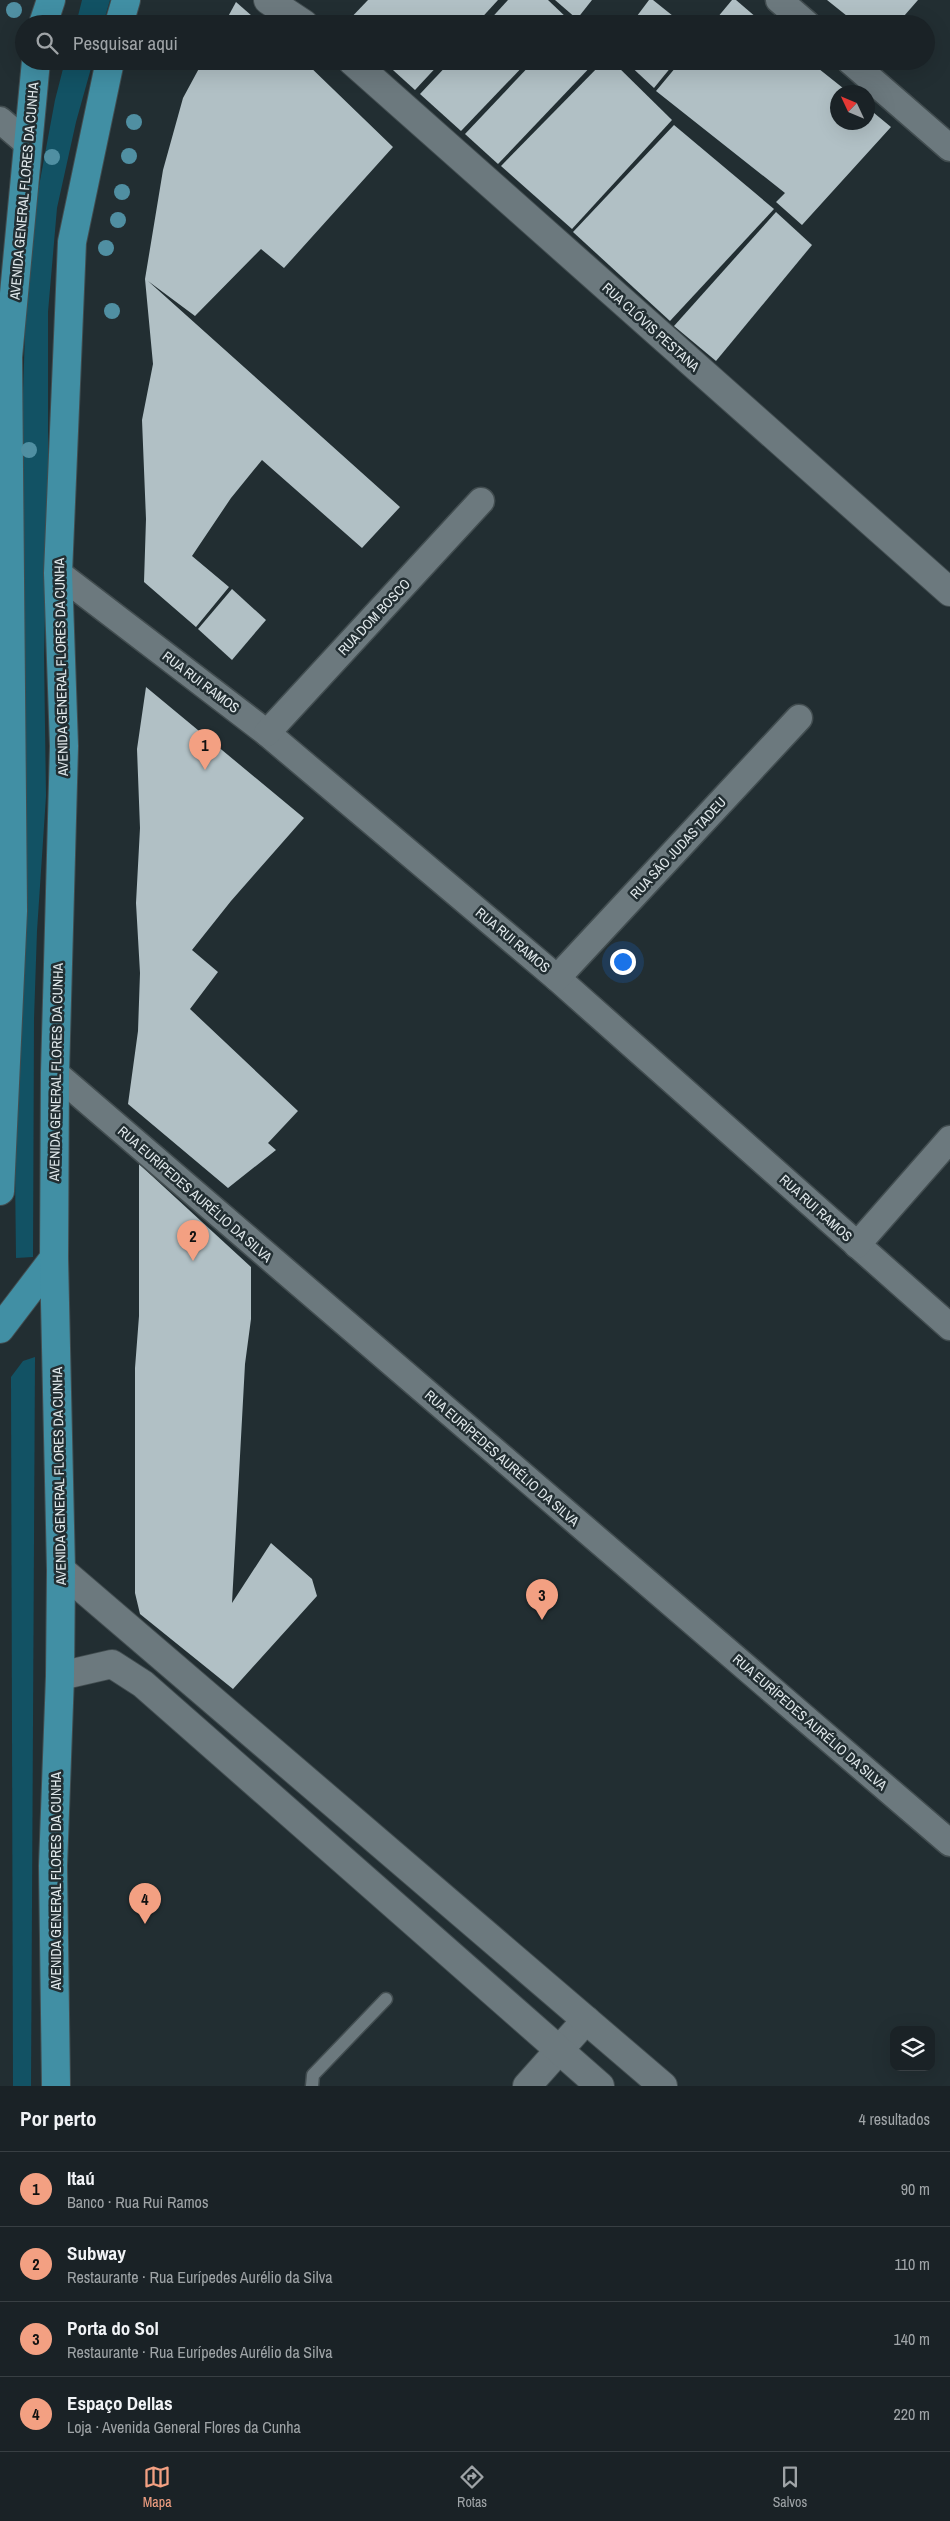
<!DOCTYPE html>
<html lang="pt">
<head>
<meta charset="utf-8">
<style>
	body { margin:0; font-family:"Archivo Narrow",sans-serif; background:#232a2e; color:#f1f3f6 }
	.controls { position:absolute; right:15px; bottom:15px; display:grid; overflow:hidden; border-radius:10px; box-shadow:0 5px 20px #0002 }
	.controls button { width:45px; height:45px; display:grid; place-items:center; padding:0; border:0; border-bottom:1px solid #383f43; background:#1a2226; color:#f1f3f6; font:25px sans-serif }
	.compass { position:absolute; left:830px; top:85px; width:45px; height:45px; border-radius:50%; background:#1a2226; box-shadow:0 5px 20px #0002; rotate:314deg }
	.you { position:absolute; left:622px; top:961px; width:18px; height:18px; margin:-12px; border:4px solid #fff; border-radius:50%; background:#1a73e8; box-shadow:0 0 0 8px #1a73e833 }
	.badge { display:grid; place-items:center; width:32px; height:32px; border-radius:50%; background:#f3a082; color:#111; font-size:16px; font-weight:700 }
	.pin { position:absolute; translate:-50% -41px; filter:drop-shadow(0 1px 2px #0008) }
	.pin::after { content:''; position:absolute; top:26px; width:18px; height:15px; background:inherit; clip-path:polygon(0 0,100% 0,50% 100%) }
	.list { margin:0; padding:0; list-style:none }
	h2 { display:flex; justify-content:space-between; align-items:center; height:65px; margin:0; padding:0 20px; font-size:21px }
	h2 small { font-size:16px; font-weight:400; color:#9fa4a7 }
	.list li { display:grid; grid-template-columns:32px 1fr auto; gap:15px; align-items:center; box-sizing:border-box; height:75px; padding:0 20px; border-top:1px solid #383f43 }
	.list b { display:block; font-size:19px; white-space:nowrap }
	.list p { margin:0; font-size:16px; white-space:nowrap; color:#9fa4a7 }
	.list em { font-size:16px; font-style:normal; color:#9fa4a7 }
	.icon { flex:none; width:28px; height:28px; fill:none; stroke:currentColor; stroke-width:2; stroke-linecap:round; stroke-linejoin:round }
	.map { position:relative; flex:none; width:950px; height:2086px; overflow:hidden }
	.search { position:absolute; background:#1a2226; box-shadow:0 5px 20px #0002; left:15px; right:15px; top:15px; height:55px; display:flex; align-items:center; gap:12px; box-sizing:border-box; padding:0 18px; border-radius:28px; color:#9fa4a7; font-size:19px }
	.sheet { height:365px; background:#1a2226 }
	nav { display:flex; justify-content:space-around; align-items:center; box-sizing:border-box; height:70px; border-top:1px solid #383f43; background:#1a2226; font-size:14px; color:#9fa4a7 }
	nav a { display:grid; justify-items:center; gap:2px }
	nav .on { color:#f3a082 }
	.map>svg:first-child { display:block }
	.green { fill:#125264 }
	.building { fill:#b1c0c5 }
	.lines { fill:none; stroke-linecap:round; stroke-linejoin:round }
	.service-casing { stroke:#424d50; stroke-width:15 }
	.minor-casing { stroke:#424d50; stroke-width:29 }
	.tertiary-casing { stroke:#424d50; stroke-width:30 }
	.secondary-casing { stroke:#424d50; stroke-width:30 }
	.primary-casing { stroke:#424d50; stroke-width:30 }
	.service { stroke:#6c797e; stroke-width:12 }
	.minor { stroke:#6c797e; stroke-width:26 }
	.tertiary { stroke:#6c797e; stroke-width:28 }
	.secondary { stroke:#6c797e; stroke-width:28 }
	.primary { stroke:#418fa4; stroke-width:28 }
	.tree { fill:#508fa2 }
	.labels { text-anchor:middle; stroke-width:5; stroke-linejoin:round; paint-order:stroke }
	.street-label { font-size:14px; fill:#e0e8eb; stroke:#222e32 }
</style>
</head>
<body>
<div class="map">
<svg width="950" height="2086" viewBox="0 0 950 2086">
	<rect width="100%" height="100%" fill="#222e32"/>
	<g class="green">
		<polygon points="82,0 110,0 103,24 76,24"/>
		<polygon points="65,61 93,61 76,122 57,208 48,312 48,488 44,655 46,796 37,931 34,1019 33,1257 16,1258 14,1083 20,487 26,301 34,213 55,100"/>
		<polygon points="35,1357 31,2086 13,2086 11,1377 23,1361"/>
	</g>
	<g class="building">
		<polygon points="368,0 498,0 476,24 345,24"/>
		<polygon points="508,0 548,0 569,20 565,24 486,24"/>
		<polygon points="555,0 592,0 577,19"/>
		<polygon points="649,0 653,0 683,24 631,24"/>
		<polygon points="732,0 736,0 764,24 712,24"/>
		<polygon points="827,0 918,0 897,24 857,24"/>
		<polygon points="236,2 261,24 224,24"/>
		<polygon points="203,61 304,61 393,147 284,268 261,249 195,316 148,281 400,507 362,548 262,460 231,498 192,556 229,587 196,627 144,582 146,519 142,420 153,364 145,279 163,170 183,98"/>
		<polygon points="383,61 442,61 415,90"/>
		<polygon points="451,61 528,61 461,131 420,94"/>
		<polygon points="534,61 596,61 498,164 465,134"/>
		<polygon points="604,61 612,61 672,120 572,229 501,166"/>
		<polygon points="625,61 676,61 654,88"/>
		<polygon points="681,61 809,61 848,92 838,92 838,122 868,122 868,108 891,127 802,225 776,202 785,193 656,91"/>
		<polygon points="674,125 774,209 670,321 573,232"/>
		<polygon points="776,212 812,245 716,361 674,326"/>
		<polygon points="232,589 266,620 232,660 198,629"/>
		<polygon points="146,687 304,818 231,901 192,950 218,972 190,1009 298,1111 268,1143 276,1150 228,1188 128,1104 138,1031 140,973 136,903 140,828 137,749"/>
		<polygon points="139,1164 251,1267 251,1319 245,1364 232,1603 271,1543 312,1579 317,1596 233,1689 140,1614 135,1593 135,1368 139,1316"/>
	</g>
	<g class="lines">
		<defs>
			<polyline id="service" points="312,2086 313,2075 386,1999"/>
			<g id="minor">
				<polyline points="779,0 807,24"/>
				<polyline points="850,61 950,148"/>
				<polyline points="0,120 28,144"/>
				<polyline points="58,573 267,733 557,978 950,1327"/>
				<polyline points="267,733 481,501"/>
				<polyline points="557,978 799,718"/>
				<polyline points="55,1073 950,1843"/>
				<polyline points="857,1245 950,1139"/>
			</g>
			<g id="tertiary">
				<polyline points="268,0 304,24"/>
				<polyline points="352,61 950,592"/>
				<polyline points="527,2086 586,2020"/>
			</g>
			<g id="secondary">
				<polyline points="61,1570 663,2086"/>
				<polyline points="60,1676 112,1664 143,1684 600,2086"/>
			</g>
			<g id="primary">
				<polyline points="43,24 51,0"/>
				<polyline points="119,24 126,0"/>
				<polyline points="0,1191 13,911 8,357 36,61"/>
				<polyline points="0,1329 54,1258"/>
				<polyline points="56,2086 53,1866 60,1676 61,1570 54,1258 55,1073 64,746 58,573 72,242 110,61"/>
			</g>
		</defs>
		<use href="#service" class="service-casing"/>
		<use href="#minor" class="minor-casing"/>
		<use href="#tertiary" class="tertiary-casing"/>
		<use href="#secondary" class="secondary-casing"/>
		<use href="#primary" class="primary-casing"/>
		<use href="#service" class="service"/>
		<use href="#minor" class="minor"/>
		<use href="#tertiary" class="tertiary"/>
		<use href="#secondary" class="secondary"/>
		<use href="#primary" class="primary"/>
	</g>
	<g class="tree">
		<circle cx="14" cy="10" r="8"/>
		<circle cx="134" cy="122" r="8"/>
		<circle cx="129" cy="156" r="8"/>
		<circle cx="52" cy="157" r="8"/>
		<circle cx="122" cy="192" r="8"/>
		<circle cx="118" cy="220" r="8"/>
		<circle cx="106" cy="248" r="8"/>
		<circle cx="112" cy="311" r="8"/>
		<circle cx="29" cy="450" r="8"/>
	</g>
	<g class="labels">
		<g class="street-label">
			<text transform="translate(24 191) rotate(-85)" y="5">AVENIDA GENERAL FLORES DA CUNHA</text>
			<text transform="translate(651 327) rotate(42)" y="5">RUA CLÓVIS PESTANA</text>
			<text transform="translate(374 617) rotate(-47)" y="5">RUA DOM BOSCO</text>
			<text transform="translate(61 667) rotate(-91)" y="5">AVENIDA GENERAL FLORES DA CUNHA</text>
			<text transform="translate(201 682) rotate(37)" y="5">RUA RUI RAMOS</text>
			<text transform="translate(678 848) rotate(-47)" y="5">RUA SÃO JUDAS TADEU</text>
			<text transform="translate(513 940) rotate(40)" y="5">RUA RUI RAMOS</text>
			<text transform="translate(56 1072) rotate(-89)" y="5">AVENIDA GENERAL FLORES DA CUNHA</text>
			<text transform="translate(195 1194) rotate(41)" y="5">RUA EURÍPEDES AURÉLIO DA SILVA</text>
			<text transform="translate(816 1208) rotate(42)" y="5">RUA RUI RAMOS</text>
			<text transform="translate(502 1458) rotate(41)" y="5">RUA EURÍPEDES AURÉLIO DA SILVA</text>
			<text transform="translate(59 1476) rotate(-91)" y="5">AVENIDA GENERAL FLORES DA CUNHA</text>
			<text transform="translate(810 1722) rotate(41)" y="5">RUA EURÍPEDES AURÉLIO DA SILVA</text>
			<text transform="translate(56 1881) rotate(-90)" y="5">AVENIDA GENERAL FLORES DA CUNHA</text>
		</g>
	</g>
</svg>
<div class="controls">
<button><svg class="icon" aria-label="layers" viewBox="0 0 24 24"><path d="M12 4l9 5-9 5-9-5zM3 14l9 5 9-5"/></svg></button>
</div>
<svg class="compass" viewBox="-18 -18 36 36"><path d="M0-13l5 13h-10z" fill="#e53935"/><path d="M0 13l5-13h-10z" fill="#9fa4a7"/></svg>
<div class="you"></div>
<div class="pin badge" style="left:205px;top:770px">1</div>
<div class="pin badge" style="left:193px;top:1261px">2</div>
<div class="pin badge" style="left:542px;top:1620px">3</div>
<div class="pin badge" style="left:145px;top:1924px">4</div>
<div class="search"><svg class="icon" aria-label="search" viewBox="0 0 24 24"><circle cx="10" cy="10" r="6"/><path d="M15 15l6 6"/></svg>Pesquisar aqui</div>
</div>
<section class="sheet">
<h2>Por perto<small>4 resultados</small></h2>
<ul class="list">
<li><span class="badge">1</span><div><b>Itaú</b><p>Banco · Rua Rui Ramos</p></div><em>90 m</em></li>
<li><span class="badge">2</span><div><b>Subway</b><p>Restaurante · Rua Eurípedes Aurélio da Silva</p></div><em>110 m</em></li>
<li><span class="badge">3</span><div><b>Porta do Sol</b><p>Restaurante · Rua Eurípedes Aurélio da Silva</p></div><em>140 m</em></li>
<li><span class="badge">4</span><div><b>Espaço Dellas</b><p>Loja · Avenida General Flores da Cunha</p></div><em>220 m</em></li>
</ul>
</section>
<nav>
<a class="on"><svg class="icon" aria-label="map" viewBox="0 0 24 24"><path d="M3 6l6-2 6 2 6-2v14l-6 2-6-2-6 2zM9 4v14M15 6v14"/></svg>Mapa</a>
<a><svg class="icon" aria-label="directions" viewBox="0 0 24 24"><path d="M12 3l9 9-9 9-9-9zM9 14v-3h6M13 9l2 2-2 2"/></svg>Rotas</a>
<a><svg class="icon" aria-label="saved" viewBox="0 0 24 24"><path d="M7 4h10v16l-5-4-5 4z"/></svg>Salvos</a>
</nav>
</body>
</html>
